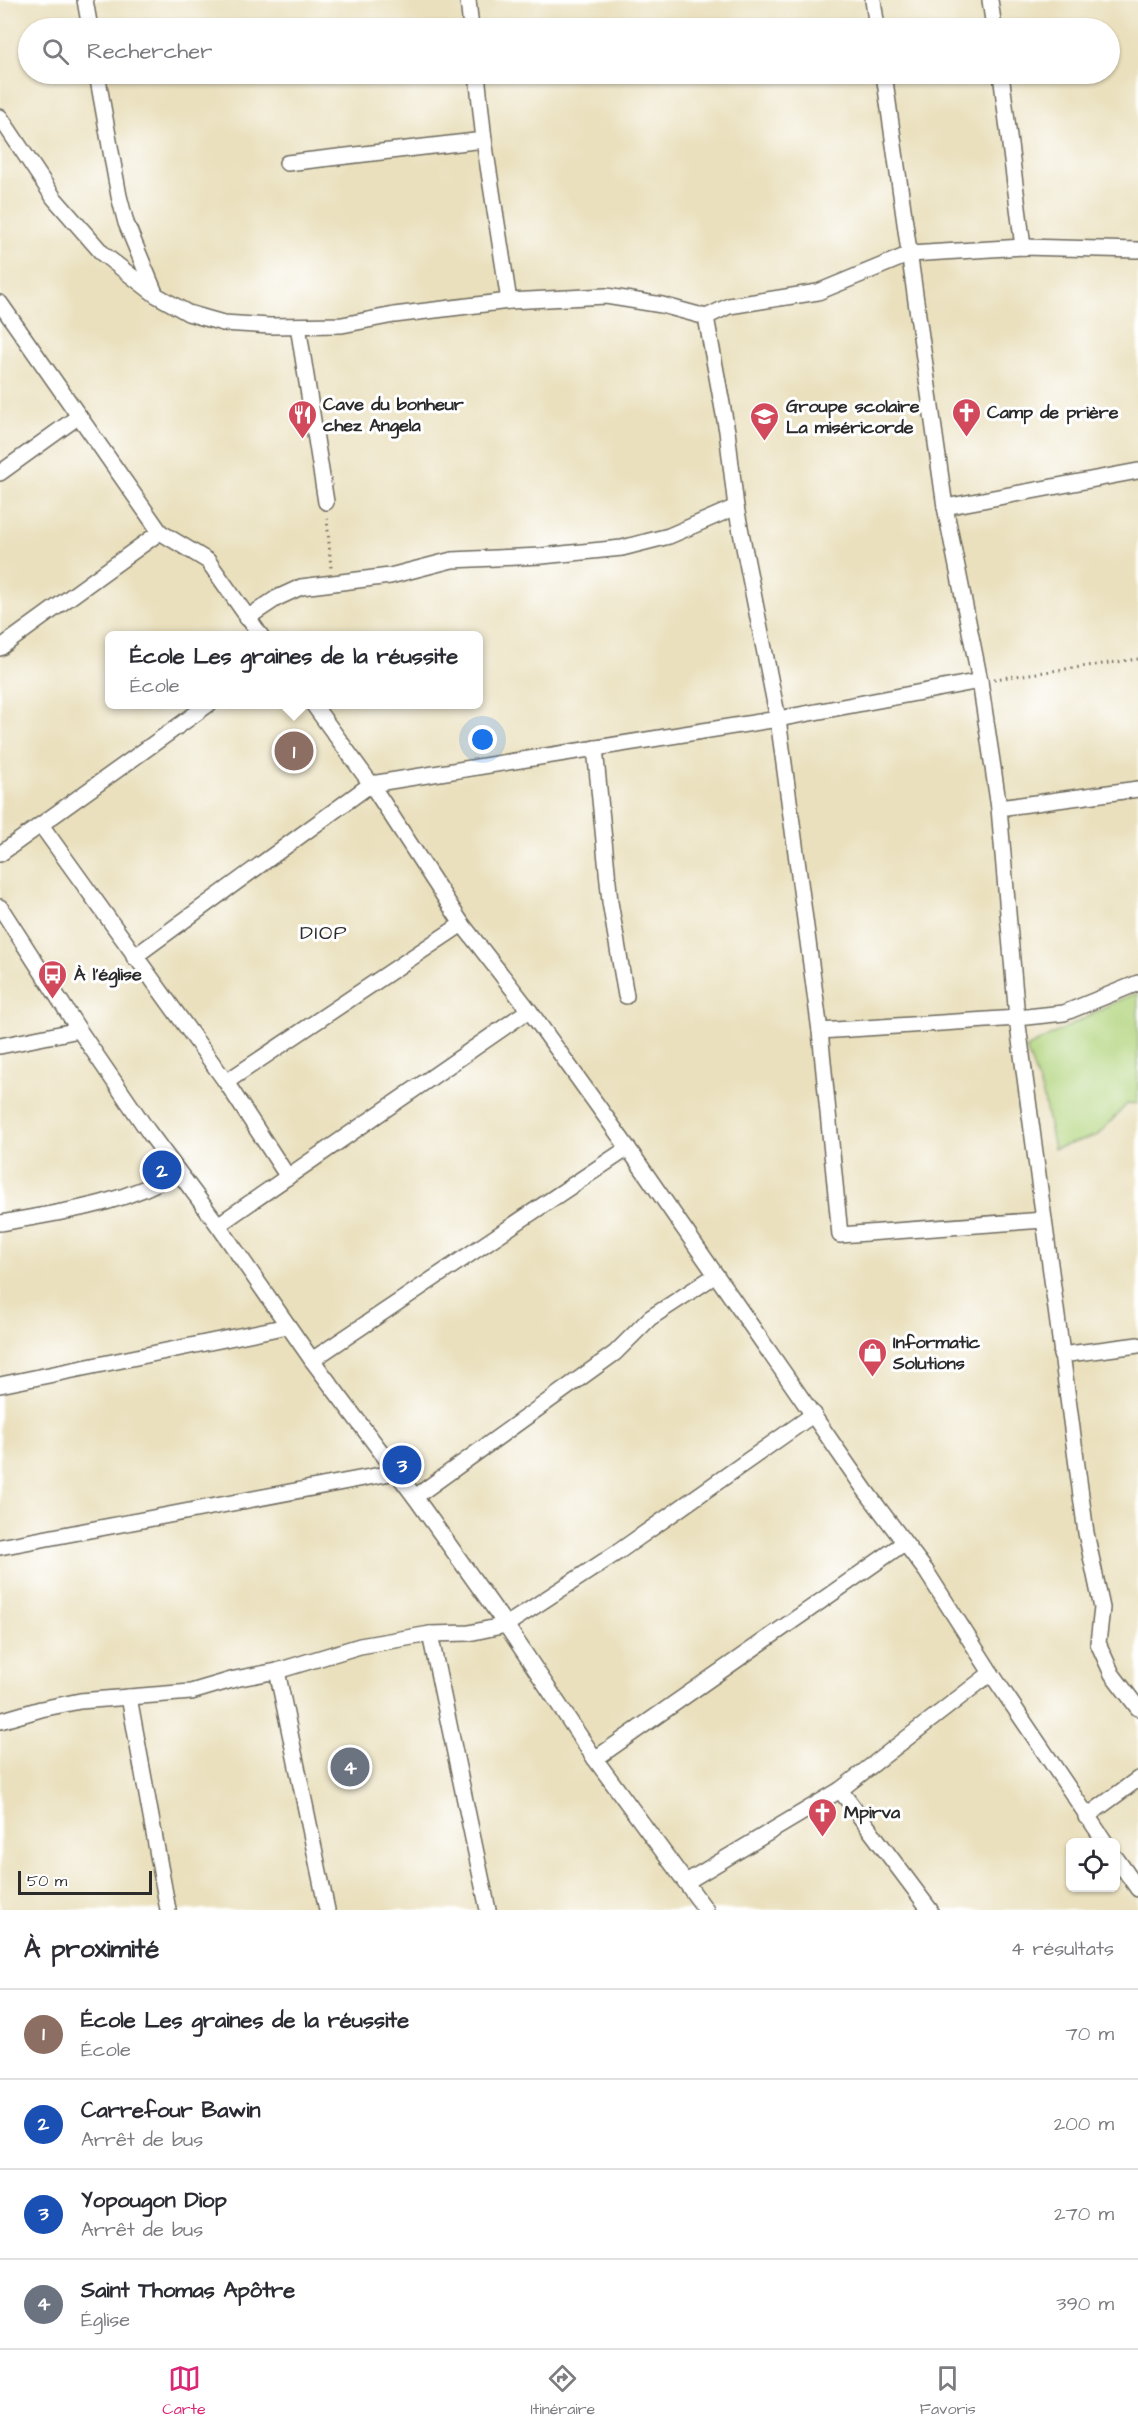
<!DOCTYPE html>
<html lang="fr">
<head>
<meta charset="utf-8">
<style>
	body { margin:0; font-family:"Architects Daughter",sans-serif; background:#f2f2f3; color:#2b2b33 }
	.controls { position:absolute; right:18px; bottom:18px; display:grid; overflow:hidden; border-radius:9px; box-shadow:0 2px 4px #0004 }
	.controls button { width:54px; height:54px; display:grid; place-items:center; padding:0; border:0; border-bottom:2px solid #e1e1e2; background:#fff; color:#2b2b33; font:30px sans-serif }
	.scale { position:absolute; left:18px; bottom:15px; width:134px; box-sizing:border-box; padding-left:6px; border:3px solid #2b2b2b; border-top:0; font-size:16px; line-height:21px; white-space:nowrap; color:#2b2b2b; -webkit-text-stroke:4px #fff; paint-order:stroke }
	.you { position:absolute; left:483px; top:740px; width:21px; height:21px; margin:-15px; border:4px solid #fff; border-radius:50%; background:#1a73e8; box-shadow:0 0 0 9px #1a73e833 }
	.badge { display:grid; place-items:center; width:39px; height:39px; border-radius:50%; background:#db2777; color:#fff; font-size:20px; font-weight:700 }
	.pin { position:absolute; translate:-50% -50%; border:3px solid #fff; box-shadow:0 2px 6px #0006 }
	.popup { position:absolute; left:105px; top:631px; width:378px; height:78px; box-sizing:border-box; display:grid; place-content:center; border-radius:9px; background:#fff; filter:drop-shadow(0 2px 4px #0005); font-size:20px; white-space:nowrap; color:#7c7c81 }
	.popup b { font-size:22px; color:#2b2b33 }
	.popup::after { content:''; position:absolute; left:50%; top:100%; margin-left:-12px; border:12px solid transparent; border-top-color:#fff }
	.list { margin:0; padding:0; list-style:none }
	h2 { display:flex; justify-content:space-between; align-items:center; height:78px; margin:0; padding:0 24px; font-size:26px }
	h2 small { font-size:20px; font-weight:400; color:#7c7c81 }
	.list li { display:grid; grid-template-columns:39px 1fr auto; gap:18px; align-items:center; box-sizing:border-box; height:90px; padding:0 24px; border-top:2px solid #e1e1e2 }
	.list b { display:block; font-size:22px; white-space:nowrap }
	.list p { margin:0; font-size:20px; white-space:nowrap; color:#7c7c81 }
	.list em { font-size:20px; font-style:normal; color:#7c7c81 }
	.icon { flex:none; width:33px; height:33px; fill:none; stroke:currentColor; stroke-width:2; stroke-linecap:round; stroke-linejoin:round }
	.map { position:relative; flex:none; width:1138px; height:1910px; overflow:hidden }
	.search { position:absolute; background:#fff; box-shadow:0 2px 4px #0004; left:18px; right:18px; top:18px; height:66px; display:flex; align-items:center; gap:15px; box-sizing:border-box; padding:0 21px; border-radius:33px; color:#7c7c81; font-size:22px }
	.sheet { height:438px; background:#fff }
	nav { display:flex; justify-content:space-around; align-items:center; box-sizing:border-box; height:84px; border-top:2px solid #e1e1e2; background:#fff; font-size:16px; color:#7c7c81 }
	nav a { display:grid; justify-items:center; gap:3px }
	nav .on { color:#db2777 }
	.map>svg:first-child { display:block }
	.green { fill:#b1d47d; stroke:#6e8054; stroke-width:1.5 }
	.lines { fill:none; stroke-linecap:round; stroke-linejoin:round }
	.street-casing { stroke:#6e6a5e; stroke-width:18 }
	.path { stroke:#6e6a5e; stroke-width:3; stroke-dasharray:1.5 4.5; stroke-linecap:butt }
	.street { stroke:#fff; stroke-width:15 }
	.labels { text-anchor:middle; stroke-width:6; stroke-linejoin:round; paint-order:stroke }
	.poi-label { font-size:18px; font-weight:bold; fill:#2b2b2b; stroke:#fff; text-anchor:start }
	.neighbourhood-label { font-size:20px; letter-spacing:1.5px; fill:#2b2b2b; stroke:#fff }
</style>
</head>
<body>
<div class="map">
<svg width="1138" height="1910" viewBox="0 0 1138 1910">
	<rect width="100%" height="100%" fill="#fff"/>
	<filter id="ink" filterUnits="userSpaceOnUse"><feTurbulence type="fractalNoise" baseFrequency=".0167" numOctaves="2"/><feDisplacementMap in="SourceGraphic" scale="12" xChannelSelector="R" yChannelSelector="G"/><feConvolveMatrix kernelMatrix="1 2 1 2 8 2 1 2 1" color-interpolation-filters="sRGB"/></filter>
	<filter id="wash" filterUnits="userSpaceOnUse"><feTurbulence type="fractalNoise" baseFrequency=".008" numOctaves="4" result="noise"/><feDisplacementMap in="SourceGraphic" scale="24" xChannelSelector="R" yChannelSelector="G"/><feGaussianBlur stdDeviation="1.35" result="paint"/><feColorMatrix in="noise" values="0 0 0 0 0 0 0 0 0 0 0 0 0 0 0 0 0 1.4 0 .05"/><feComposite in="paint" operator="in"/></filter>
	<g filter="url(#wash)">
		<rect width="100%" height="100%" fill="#eae0bd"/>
		<polygon class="green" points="1138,993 1138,1103 1127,1104 1098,1135 1054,1149 1043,1095 1026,1048 1122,999"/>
	</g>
	<g filter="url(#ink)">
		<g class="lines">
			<defs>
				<g id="street">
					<polyline points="85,0 90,28"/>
					<polyline points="468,0 471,28"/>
					<polyline points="873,0 877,28"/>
					<polyline points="990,0 994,28"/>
					<polyline points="97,74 119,196 126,223 155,293"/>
					<polyline points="477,74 484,140 509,301"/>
					<polyline points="884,74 945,507 980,681 999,808 1017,1018 1086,1533 1102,1608 1098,1643 1112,1674 1138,1708"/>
					<polyline points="1001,74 1023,247"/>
					<polyline points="0,117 54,198 103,254 156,295 188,313 223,323 270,326 342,325 394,315 509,301 606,296 662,305 706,317 729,306 818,292 910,254 1023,247 1138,250"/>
					<polyline points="287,163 484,140"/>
					<polyline points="0,303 160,532 208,561 261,636"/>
					<polyline points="706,317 727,431 736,507 778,719 820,1031 840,1235 1044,1220"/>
					<polyline points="298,326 326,502"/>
					<polyline points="0,473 79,416"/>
					<polyline points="945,507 1138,471"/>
					<polyline points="247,618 277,598 301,587 390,576 452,560 542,556 622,548 669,536 736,507"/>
					<polyline points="0,648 160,532"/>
					<polyline points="313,704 371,784 462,924 529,1010 628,1148 865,1490 926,1571 991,1673 1105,1842"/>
					<polyline points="595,748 610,902 626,996"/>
					<polyline points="999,808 1138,789"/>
					<polyline points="41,825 226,1082 288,1177"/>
					<polyline points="0,854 209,704"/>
					<polyline points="0,907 79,1030 148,1131 218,1225 312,1360 415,1497 506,1625 595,1759 706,1910"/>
					<polyline points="134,957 371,784 778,719 980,681"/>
					<polyline points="820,1031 1017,1018 1064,1013 1138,983"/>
					<polyline points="0,1046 79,1030"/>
					<polyline points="226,1082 462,924"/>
					<path d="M0,1223C61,1212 123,1205 177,1172"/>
					<polyline points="218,1225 529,1010"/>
					<polyline points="1061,1355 1138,1345"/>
					<polyline points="312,1360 628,1148"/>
					<polyline points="0,1385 288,1326"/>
					<polyline points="415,1497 615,1353 650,1318 716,1275"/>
					<polyline points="0,1547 396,1472"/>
					<polyline points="430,1634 488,1910"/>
					<polyline points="277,1671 327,1910"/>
					<polyline points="129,1697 168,1910"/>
					<polyline points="0,1721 41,1709 80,1701 191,1692 235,1679 277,1671 360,1646 430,1634 469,1633 506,1625 618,1552 814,1414"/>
					<polyline points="595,1759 904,1543"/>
					<polyline points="840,1790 930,1910"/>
					<polyline points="1086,1817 1138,1779"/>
					<polyline points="1116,1858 1138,1889"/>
					<polyline points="686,1882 840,1790 991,1673"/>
				</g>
			</defs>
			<use href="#street" class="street-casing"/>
			<g class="path">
				<polyline points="327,518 331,568"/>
				<polyline points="994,679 1138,659"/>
			</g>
			<use href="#street" class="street"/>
		</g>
	</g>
	<defs>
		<symbol id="church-pin" viewBox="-11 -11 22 30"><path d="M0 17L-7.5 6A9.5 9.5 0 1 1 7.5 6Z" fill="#d1495b" stroke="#fff"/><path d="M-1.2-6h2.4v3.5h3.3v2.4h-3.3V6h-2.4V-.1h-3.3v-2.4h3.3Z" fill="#fff"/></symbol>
		<symbol id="restaurant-pin" viewBox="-11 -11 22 30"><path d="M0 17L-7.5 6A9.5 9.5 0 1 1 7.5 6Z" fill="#d1495b" stroke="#fff"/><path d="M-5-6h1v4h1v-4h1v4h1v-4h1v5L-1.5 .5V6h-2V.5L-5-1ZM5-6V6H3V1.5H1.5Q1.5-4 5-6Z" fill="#fff"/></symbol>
		<symbol id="school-pin" viewBox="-11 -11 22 30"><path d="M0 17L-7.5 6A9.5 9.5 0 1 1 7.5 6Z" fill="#d1495b" stroke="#fff"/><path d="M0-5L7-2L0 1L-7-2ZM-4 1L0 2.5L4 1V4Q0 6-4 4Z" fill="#fff"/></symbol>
		<symbol id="bus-pin" viewBox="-11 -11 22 30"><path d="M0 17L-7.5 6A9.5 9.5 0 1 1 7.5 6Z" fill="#d1495b" stroke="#fff"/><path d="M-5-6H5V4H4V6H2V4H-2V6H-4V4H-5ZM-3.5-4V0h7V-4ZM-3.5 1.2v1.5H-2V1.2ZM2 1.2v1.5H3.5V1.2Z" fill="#fff"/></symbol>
		<symbol id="shop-pin" viewBox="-11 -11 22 30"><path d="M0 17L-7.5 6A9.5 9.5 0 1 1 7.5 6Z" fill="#d1495b" stroke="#fff"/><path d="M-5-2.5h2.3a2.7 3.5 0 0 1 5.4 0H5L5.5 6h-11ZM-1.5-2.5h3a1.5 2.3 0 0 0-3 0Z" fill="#fff"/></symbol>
	</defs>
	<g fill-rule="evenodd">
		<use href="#church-pin" x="950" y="396" width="33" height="45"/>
		<use href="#restaurant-pin" x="286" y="398" width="33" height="45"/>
		<use href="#school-pin" x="748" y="400" width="33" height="45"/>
		<use href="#bus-pin" x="36" y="958" width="33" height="45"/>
		<use href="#shop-pin" x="856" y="1336" width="33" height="45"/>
		<use href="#church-pin" x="806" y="1796" width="33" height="45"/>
	</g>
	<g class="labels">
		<g class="poi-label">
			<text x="323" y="410">Cave du bonheur<tspan x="323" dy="21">chez Angela</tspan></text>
			<text x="786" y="412">Groupe scolaire<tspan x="786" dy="21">La miséricorde</tspan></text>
			<text x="987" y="418">Camp de prière</text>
			<text x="74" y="980">À l'église</text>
			<text x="893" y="1348">Informatic<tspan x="893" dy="21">Solutions</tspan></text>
			<text x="844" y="1818">Mpirva</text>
		</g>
		<g class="neighbourhood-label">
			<text x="324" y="939">DIOP</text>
		</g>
	</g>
</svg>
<div class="controls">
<button><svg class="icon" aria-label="locate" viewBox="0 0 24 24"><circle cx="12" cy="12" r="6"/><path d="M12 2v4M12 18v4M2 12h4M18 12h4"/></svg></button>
</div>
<div class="scale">50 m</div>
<div class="you"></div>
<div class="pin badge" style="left:294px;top:751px;background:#8d6e63">1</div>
<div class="popup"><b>École Les graines de la réussite</b>École</div>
<div class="pin badge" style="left:162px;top:1170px;background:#1a4fb4">2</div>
<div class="pin badge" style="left:402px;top:1465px;background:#1a4fb4">3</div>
<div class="pin badge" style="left:350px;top:1767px;background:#6b7280">4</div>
<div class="search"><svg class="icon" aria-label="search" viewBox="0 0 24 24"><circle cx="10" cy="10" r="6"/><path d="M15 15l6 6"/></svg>Rechercher</div>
</div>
<section class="sheet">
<h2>À proximité<small>4 résultats</small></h2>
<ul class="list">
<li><span class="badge" style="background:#8d6e63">1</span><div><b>École Les graines de la réussite</b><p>École</p></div><em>70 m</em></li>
<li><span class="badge" style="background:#1a4fb4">2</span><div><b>Carrefour Bawin</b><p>Arrêt de bus</p></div><em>200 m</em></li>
<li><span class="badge" style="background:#1a4fb4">3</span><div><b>Yopougon Diop</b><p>Arrêt de bus</p></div><em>270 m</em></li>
<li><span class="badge" style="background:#6b7280">4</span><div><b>Saint Thomas Apôtre</b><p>Église</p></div><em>390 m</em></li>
</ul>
</section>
<nav>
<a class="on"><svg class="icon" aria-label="map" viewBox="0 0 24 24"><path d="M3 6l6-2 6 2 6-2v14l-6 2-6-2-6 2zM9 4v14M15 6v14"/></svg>Carte</a>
<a><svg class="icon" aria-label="directions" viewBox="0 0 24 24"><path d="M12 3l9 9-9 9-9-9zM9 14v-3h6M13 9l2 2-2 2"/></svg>Itinéraire</a>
<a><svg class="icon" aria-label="saved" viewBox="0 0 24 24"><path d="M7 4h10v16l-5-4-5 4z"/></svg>Favoris</a>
</nav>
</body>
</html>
